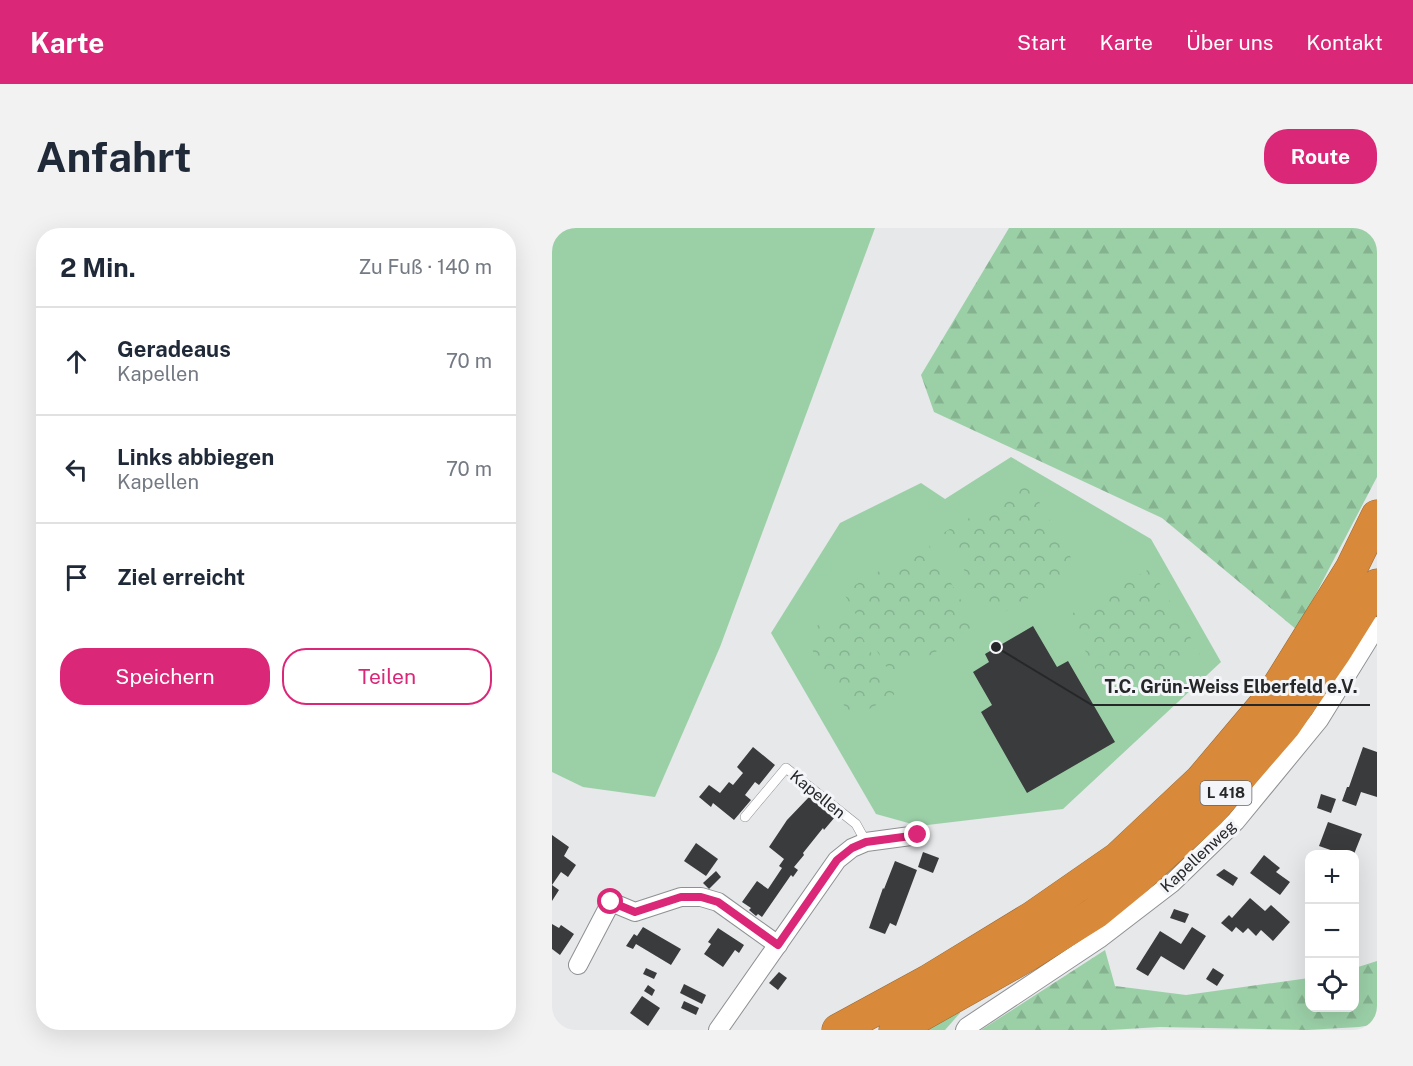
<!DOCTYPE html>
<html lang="de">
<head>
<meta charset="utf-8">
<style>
	body { margin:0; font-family:"Public Sans",sans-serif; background:#f2f2f3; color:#1f2937 }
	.controls { position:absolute; right:18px; bottom:18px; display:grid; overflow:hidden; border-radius:12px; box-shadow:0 6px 24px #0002 }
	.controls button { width:54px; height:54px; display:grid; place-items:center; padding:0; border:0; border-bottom:2px solid #e0e1e3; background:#fff; color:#1f2937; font:30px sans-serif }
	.stop { position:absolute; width:18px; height:18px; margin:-14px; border:4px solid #db2777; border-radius:50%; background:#fff }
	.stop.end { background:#db2777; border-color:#fff; box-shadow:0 2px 6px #0008 }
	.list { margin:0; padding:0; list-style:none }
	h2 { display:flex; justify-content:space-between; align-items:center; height:78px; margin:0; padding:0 24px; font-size:26px }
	h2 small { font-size:20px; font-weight:400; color:#747a83 }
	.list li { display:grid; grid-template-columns:39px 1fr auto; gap:18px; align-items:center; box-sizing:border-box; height:108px; padding:0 24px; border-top:2px solid #e0e1e3 }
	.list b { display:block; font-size:22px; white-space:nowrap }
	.list p { margin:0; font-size:20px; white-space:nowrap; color:#747a83 }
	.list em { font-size:20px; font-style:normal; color:#747a83 }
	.actions { display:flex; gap:12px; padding:18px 24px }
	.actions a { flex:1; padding:14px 0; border:2px solid #db2777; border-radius:24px; text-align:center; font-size:21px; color:#db2777 }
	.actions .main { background:#db2777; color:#fff }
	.icon { flex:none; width:33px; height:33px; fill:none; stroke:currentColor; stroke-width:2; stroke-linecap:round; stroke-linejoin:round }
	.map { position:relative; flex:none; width:825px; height:802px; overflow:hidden; border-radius:24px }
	header { display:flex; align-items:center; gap:36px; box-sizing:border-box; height:84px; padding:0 30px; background:#db2777; color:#fff }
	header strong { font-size:28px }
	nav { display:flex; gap:33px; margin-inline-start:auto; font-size:21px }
	.intro { display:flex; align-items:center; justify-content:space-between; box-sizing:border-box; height:144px; padding:0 36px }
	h1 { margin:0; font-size:42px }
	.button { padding:15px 27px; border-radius:24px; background:#db2777; color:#fff; font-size:21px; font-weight:700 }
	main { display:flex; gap:36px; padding:0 36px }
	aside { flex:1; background:#fff; border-radius:24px; box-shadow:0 6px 24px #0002 }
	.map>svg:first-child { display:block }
	.grass { fill:#9bd0a7 }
	.forest { fill:url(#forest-firs) }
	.park { fill:url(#park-crowns) }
	.building { fill:#3a3b3d }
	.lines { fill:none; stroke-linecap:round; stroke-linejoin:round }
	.lane-casing { stroke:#8f9093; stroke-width:10 }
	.street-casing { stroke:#8f9093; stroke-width:20 }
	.highway-casing { stroke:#9a6734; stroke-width:33 }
	.lane { stroke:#fff; stroke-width:9 }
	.street { stroke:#fff; stroke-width:18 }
	.highway { stroke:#d88a3a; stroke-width:32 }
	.route { stroke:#db2777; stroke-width:8 }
	.labels { text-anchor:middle; stroke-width:6; stroke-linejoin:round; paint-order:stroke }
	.shield { fill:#f4f5f8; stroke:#646566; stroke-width:1.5 }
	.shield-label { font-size:15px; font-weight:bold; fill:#262728 }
	.street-label { font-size:16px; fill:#262728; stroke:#f4f5f8 }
	.leader { fill:none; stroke:#262728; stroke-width:2 }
	.callout-dot { fill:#262728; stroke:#f4f5f8; stroke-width:2 }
	.callout-label { font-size:18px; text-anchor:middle; font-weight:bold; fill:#262728; stroke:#f4f5f8; stroke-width:6; stroke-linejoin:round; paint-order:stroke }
</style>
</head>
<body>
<header>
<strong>Karte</strong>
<nav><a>Start</a><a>Karte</a><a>Über uns</a><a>Kontakt</a></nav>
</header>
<div class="intro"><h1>Anfahrt</h1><a class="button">Route</a></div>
<main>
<aside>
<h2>2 Min.<small>Zu Fuß · 140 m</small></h2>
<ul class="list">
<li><svg class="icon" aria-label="ahead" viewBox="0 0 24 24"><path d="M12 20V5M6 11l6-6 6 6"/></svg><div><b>Geradeaus</b><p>Kapellen</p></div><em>70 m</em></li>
<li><svg class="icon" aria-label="left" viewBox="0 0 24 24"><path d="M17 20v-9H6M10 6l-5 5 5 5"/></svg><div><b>Links abbiegen</b><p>Kapellen</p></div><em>70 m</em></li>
<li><svg class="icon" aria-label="arrive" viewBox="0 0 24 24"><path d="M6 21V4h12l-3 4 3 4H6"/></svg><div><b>Ziel erreicht</b></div></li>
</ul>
<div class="actions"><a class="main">Speichern</a><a>Teilen</a></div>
</aside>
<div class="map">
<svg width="825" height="802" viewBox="0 0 825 802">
	<defs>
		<pattern id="forest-firs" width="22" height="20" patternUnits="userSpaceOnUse" patternTransform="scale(1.5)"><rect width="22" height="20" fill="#9bd0a7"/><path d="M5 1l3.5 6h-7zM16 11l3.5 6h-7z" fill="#85b390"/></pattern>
		<pattern id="park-crowns" width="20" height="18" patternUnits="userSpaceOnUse" patternTransform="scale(1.5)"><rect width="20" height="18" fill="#9bd0a7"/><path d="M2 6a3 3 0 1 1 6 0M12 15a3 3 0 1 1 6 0" fill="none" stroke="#85b390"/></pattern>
	</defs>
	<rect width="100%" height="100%" fill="#e6e8ea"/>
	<g class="grass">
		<polygon points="0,0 323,0 168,419 103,569 31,559 0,544"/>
		<polygon points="459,229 599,311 669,434 511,581 367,598 324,586 219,405 288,295 369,255 393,271"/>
		<polygon points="405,779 408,785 393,802 364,802"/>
	</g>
	<g class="forest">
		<polygon points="457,0 825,0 825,249 745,402 610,290 382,184 369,147"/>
		<polygon points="553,722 563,758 634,767 757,750 758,780 802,780 803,740 825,733 825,796 807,799 755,802 608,799 558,802 429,802"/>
	</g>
	<g class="park">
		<polygon points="477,256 526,342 440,391 391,305"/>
		<polygon points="376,315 425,400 340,449 291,364"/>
		<polygon points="599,340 648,426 563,475 514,389"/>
		<polygon points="294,381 343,466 300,491 251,406"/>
	</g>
	<g class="building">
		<polygon points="481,398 505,439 516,433 563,514 475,565 429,484 440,477 421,444 437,434 433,426"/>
		<polygon points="201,519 223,537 207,557 203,554 193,567 199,572 182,592 161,575 159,579 147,569 157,557 168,565 177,554 181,557 191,545 185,539"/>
		<polygon points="811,519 825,524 825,569 809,564 804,578 790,573 795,559 797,559"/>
		<polygon points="769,566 784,571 779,585 765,580"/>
		<polygon points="257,569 283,589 272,602 271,600 251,625 252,627 242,639 246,642 241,649 239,647 210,689 206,686 204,688 197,682 199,680 190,674 205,653 216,661 230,640 227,638 232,631 217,619 235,592"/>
		<polygon points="776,594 810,606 802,626 790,626 767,618"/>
		<polygon points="0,607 17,619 12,628 24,637 16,649 9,644 0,657 7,662 0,673"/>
		<polygon points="144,615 166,631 154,648 132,633"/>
		<polygon points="371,624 387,630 381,645 366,639"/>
		<polygon points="712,627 728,640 724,644 738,654 728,667 698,645"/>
		<polygon points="343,633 365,642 344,698 338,695 333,706 317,700 331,660 332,661"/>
		<polygon points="672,641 686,650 681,658 664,647"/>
		<polygon points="164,643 169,649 157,661 151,655"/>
		<polygon points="698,670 713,683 719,677 738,694 721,713 709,702 704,708 696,700 691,705 684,699 680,704 669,695 677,687 680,690"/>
		<polygon points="622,681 637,686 633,695 618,690"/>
		<polygon points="0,696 7,700 9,697 22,706 8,727 0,721"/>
		<polygon points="91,699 129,721 119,737 84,716 81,721 74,718 82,706 85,708"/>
		<polygon points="640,699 654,708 632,742 609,728 596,748 584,741 608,703 629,716"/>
		<polygon points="166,700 192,717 187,725 183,722 171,739 152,726 159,716 156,714"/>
		<polygon points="94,740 105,745 102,751 91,746"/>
		<polygon points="661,740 672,747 665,758 654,751"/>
		<polygon points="227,744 235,750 226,762 217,755"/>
		<polygon points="132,756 154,767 150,776 128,765"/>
		<polygon points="96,757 103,762 100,768 92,763"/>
		<polygon points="90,768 108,780 96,798 78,785"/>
		<polygon points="132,773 147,780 144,787 129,780"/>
	</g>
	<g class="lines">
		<defs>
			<polyline id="lane" points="193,589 234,540 304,596 314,614"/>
			<g id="street">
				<polyline points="26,737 59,674 83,684 129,669 149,669 166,674 226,717"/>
				<polyline points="166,802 285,632 300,620 314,614 366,607"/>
				<polyline points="413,802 415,799 547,711 620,655 684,593 767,492 825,398"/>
			</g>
			<g id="highway">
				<polyline points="286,802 376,753 481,689 566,630 649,552 720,468 799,341 825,288"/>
				<polyline points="343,802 476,727 543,685 587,649 657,585 733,497 783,424 825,357"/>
			</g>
		</defs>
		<use href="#lane" class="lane-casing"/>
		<use href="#street" class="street-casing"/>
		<use href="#highway" class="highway-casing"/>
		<use href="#lane" class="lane"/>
		<use href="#street" class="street"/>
		<use href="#highway" class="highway"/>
	</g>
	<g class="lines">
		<polyline class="route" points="59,674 83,684 129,669 149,669 166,674 226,717 285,632 300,620 314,614 366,607"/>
	</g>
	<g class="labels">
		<rect class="shield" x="648.5" y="553" width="51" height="24" rx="4.5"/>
		<g class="shield-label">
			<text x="674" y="570">L 418</text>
		</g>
		<g class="street-label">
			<text transform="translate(266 566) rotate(39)" y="6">Kapellen</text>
			<text transform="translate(646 628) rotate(-43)" y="6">Kapellenweg</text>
		</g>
	</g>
	<path class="leader" d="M444 419L540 477H818"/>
	<circle class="callout-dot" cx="444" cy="419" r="6"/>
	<g class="callout-label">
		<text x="679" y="465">T.C. Grün-Weiss Elberfeld e.V.</text>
	</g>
</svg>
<div class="controls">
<button>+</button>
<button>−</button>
<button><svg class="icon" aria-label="locate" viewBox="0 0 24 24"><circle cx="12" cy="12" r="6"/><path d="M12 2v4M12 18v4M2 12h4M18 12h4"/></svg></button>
</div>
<div class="stop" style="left:59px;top:674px"></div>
<div class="stop end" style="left:366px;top:607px"></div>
</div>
</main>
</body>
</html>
